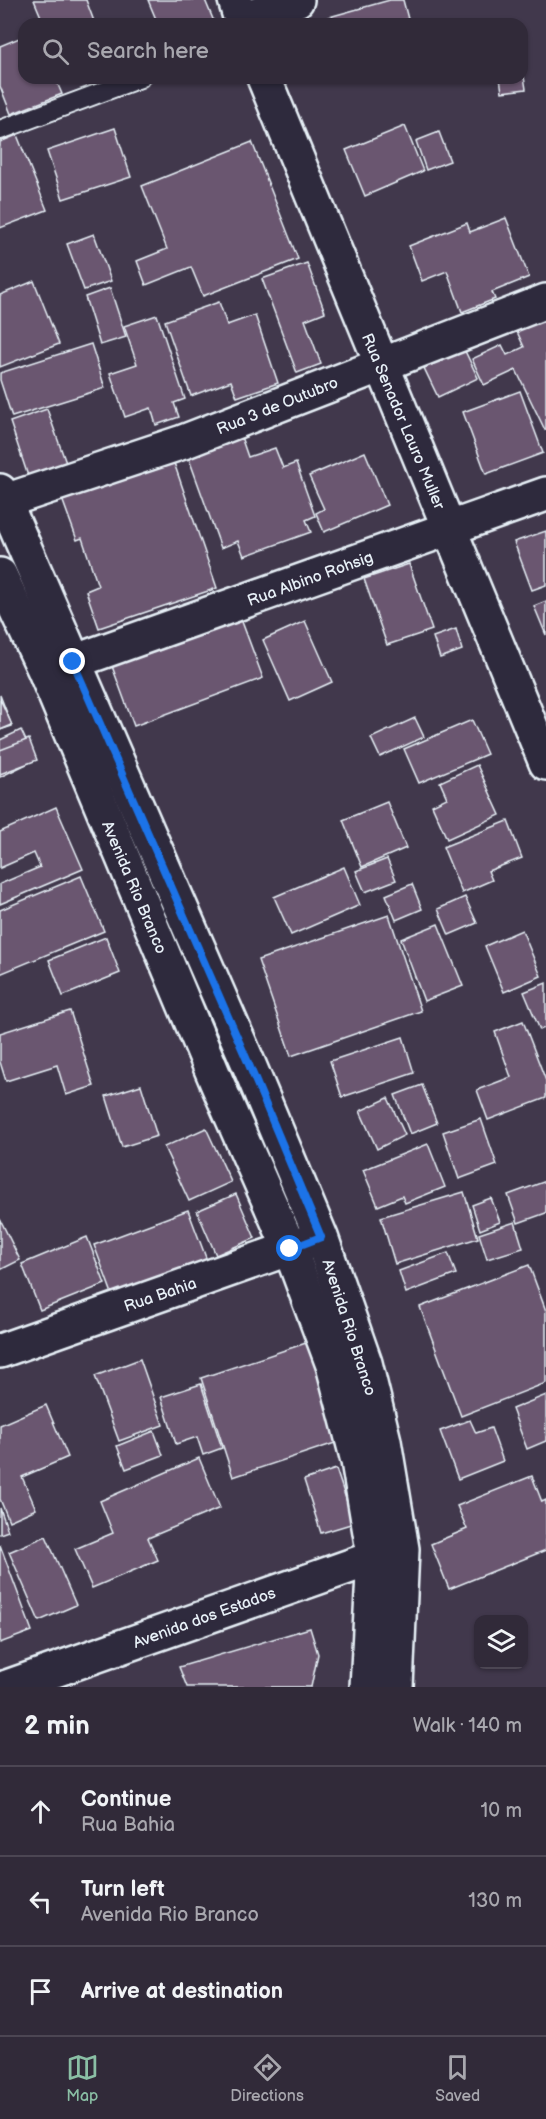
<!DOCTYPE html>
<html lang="en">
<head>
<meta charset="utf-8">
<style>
	body { margin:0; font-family:"Balsamiq Sans",sans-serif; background:#393241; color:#f1f3f6 }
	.controls { position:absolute; right:18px; bottom:18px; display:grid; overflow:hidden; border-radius:12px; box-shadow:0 2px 4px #0004 }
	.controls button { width:54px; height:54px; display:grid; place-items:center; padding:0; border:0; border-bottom:2px solid #4c4653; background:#312a39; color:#f1f3f6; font:30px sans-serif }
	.stop { position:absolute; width:18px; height:18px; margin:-14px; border:4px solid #1a73e8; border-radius:50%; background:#fff }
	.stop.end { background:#1a73e8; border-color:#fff; box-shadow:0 2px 6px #0008 }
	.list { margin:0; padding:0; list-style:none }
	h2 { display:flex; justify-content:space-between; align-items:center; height:78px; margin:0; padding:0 24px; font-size:26px }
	h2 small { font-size:20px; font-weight:400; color:#a8a7ae }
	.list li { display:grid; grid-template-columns:39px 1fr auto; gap:18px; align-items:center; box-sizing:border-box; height:90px; padding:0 24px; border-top:2px solid #4c4653 }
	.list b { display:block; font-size:22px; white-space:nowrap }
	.list p { margin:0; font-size:20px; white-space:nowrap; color:#a8a7ae }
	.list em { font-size:20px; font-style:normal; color:#a8a7ae }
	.icon { flex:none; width:33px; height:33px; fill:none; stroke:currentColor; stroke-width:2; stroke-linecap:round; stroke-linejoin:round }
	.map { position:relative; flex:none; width:546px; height:1687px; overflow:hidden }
	.search { position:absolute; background:#312a39; box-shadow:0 2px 4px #0004; left:18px; right:18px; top:18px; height:66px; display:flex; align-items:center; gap:15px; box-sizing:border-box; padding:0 21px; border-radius:18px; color:#a8a7ae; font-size:22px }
	.sheet { height:348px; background:#312a39 }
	nav { display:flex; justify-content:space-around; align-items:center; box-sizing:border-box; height:84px; border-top:2px solid #4c4653; background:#312a39; font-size:16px; color:#a8a7ae }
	nav a { display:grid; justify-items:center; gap:3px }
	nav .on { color:#8abfa5 }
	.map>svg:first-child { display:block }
	.building { fill:#6b576f; stroke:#e8f1f8; stroke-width:1.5 }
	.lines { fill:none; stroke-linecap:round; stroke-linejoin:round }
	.lane-casing { stroke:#e8f1f8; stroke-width:22 }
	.street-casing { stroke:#e8f1f8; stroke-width:38 }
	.secondary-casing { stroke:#e8f1f8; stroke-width:38 }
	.lane { stroke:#2f2a3d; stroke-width:18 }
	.street { stroke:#2f2a3d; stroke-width:33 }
	.secondary { stroke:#2f2a3d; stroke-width:33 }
	.route { stroke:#1a73e8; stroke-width:8 }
	.labels { text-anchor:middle; stroke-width:4.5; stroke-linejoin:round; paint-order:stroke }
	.street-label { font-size:16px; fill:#e8f1f8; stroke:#2f2a3d }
</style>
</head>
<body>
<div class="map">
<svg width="546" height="1687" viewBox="0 0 546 1687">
	<rect width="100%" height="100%" fill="#41384c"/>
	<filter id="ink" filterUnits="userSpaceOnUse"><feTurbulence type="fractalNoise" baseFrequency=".0167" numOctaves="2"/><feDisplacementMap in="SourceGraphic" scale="12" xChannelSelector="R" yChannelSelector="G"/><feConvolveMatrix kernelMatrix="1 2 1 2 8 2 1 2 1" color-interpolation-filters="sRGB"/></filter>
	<g filter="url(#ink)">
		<g class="building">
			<polygon points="34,0 86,0 95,24 44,24"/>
			<polygon points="148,0 205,0 215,24 158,24"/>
			<polygon points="390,0 403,0 408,19 389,24 304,24"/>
			<polygon points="24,36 24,78 55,78 62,94 11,114 0,86 0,46"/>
			<polygon points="522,64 526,89 502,92 500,78 522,78"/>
			<polygon points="405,126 423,171 365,196 346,150"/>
			<polygon points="115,128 131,177 63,199 47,151"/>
			<polygon points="439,132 450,161 426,170 416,141"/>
			<polygon points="17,135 47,210 0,228 0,142"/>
			<polygon points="252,142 298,259 203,296 191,267 146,285 137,261 167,249 142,186"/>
			<polygon points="506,218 529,277 492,292 495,299 462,312 447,271 422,281 409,246 467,223 470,232"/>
			<polygon points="94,234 111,281 84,290 67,244"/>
			<polygon points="307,263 325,312 305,320 321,364 297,373 262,279"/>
			<polygon points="34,281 59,344 0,367 0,295"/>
			<polygon points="110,288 126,337 100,345 85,297"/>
			<polygon points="219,302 227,325 255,315 278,383 237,397 231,381 191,396 165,321"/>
			<polygon points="546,307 546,429 545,430 516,370 484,385 472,359 502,345 507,355 524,347 513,323"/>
			<polygon points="157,315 185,399 174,403 179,417 156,425 151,408 125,417 110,373 137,364 124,326"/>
			<polygon points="91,344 105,388 12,417 0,380 0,373"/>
			<polygon points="464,349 478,378 438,397 424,368"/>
			<polygon points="520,391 543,453 486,474 463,412"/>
			<polygon points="47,409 66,463 28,476 10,422"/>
			<polygon points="237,425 248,457 275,448 283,468 296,463 315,516 306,520 311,532 244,556 238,541 221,548 184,445"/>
			<polygon points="365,452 387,505 324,532 316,513 324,509 309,476"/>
			<polygon points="172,457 217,588 99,628 86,591 98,586 82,538 77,540 61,496"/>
			<polygon points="546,531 546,585 532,590 514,542"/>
			<polygon points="409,564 432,630 387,645 364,579"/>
			<polygon points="546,601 546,635 534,606"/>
			<polygon points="238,611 263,678 134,726 109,658"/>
			<polygon points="305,621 332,682 290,701 263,640"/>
			<polygon points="456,629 462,650 440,658 433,637"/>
			<polygon points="0,695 12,726 0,730"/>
			<polygon points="0,699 12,725 0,730"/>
			<polygon points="415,718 424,737 380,757 371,738"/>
			<polygon points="472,720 487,754 419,783 404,749"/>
			<polygon points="21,730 35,760 0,777 0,740"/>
			<polygon points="29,739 37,760 0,774 0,750"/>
			<polygon points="477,765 500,815 447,839 432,805 447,798 440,782"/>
			<polygon points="387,802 406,848 362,867 343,820"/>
			<polygon points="56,807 83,869 0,904 0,884 40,867 34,853 0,868 0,832"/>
			<polygon points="508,821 522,858 488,871 492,880 462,893 443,847"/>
			<polygon points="387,859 396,880 365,892 356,871"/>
			<polygon points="344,867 360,905 291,935 274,897"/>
			<polygon points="81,876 104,931 0,974 0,910"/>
			<polygon points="412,884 422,909 396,920 386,895"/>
			<polygon points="465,897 477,923 449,935 438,909"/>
			<polygon points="389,915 421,1011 291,1056 258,960"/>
			<polygon points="438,924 463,986 424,1001 401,939"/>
			<polygon points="522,930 541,976 504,992 485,946"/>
			<polygon points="106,937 120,973 63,996 49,960"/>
			<polygon points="546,983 546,1027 540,1030 524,992"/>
			<polygon points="70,1011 94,1086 66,1095 57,1065 6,1081 0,1062 0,1033"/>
			<polygon points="523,1021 546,1081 546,1098 488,1120 477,1090 511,1077 495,1032"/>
			<polygon points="403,1037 414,1073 342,1097 330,1061"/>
			<polygon points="141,1085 157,1136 122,1147 106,1096"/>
			<polygon points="422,1085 437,1123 410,1134 395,1095"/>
			<polygon points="388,1098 405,1135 377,1149 360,1111"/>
			<polygon points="481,1119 497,1165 459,1179 443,1132"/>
			<polygon points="206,1128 231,1182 189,1201 164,1147"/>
			<polygon points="428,1144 445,1187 405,1203 402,1196 378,1206 363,1170"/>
			<polygon points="546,1181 546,1213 518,1223 508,1195"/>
			<polygon points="464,1192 478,1238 395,1264 381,1217"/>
			<polygon points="236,1194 255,1238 216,1255 197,1211"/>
			<polygon points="491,1198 500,1222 480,1230 472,1205"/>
			<polygon points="188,1210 208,1263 114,1299 94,1245"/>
			<polygon points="0,1219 20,1260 0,1270"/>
			<polygon points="515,1222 523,1248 487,1259 479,1234"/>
			<polygon points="87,1237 105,1284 40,1310 22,1264"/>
			<polygon points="448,1253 456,1274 406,1293 399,1271"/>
			<polygon points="529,1265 546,1311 546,1383 461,1416 420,1307"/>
			<polygon points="309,1342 341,1441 233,1477 201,1378"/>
			<polygon points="140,1359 163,1425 119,1441 95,1376"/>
			<polygon points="201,1384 222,1448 203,1455 197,1437 176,1444 161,1397"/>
			<polygon points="546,1395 546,1441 527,1449 512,1409"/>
			<polygon points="46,1405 68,1457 22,1477 36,1509 9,1521 0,1499 0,1425"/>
			<polygon points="470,1420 476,1433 491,1428 503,1461 458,1479 440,1431"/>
			<polygon points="154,1431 163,1455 126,1469 117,1446"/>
			<polygon points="199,1458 220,1508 148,1538 158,1560 92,1588 75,1549 113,1533 100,1501"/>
			<polygon points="336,1469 354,1523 321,1533 304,1480"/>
			<polygon points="532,1476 542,1502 546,1500 546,1550 449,1589 431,1544 467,1529 457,1506"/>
			<polygon points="0,1508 8,1531 0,1534"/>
			<polygon points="46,1536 76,1605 39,1621 9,1552"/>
			<polygon points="0,1545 32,1631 0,1643"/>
			<polygon points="310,1628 318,1654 311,1687 187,1687 179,1667"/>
		</g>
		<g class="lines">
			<defs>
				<polyline id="lane" points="0,130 140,78"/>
				<g id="street">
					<polyline points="241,21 297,0"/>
					<polyline points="5,501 183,442 546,301"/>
					<polyline points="449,528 546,763"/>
					<polyline points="0,1351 316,1239"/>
				</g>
				<g id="secondary">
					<polyline points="235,0 242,24"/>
					<polyline points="264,78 449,528"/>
					<polyline points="0,491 247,1060 321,1237 365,1363 384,1441 402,1549 396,1687"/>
					<polyline points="0,575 44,669 217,1083 290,1249 333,1365 358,1461 374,1556 367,1687"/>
					<polyline points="73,662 546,494"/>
					<polyline points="7,1687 393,1551"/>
				</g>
			</defs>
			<use href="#lane" class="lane-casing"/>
			<use href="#street" class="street-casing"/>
			<use href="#secondary" class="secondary-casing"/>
			<use href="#lane" class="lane"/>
			<use href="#street" class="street"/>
			<use href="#secondary" class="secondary"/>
		</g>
	</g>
	<g class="lines" filter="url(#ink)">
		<polyline class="route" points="73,662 247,1060 321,1237 290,1249"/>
	</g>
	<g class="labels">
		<g class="street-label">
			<text transform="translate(277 405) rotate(-22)" y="6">Rua 3 de Outubro</text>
			<text transform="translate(404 421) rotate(67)" y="6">Rua Senador Lauro Muller</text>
			<text transform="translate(310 578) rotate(-20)" y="6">Rua Albino Rohsig</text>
			<text transform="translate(135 887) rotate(67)" y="6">Avenida Rio Branco</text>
			<text transform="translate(160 1294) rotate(-19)" y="6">Rua Bahia</text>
			<text transform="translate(350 1327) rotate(72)" y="6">Avenida Rio Branco</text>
			<text transform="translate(204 1617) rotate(-20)" y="6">Avenida dos Estados</text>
		</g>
	</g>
</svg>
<div class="controls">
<button><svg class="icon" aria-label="layers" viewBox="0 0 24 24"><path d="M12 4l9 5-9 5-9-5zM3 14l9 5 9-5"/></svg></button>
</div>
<div class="stop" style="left:290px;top:1249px"></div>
<div class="stop end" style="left:73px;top:662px"></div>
<div class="search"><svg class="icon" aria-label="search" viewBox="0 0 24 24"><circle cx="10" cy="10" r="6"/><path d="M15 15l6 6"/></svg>Search here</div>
</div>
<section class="sheet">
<h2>2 min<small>Walk · 140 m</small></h2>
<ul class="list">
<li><svg class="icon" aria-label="ahead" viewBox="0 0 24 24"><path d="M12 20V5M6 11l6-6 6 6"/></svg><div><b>Continue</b><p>Rua Bahia</p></div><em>10 m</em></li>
<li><svg class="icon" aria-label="left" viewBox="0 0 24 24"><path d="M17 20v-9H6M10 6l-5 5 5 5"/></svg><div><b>Turn left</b><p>Avenida Rio Branco</p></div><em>130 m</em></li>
<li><svg class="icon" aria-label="arrive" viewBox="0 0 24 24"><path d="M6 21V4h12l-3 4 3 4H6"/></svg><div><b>Arrive at destination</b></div></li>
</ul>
</section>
<nav>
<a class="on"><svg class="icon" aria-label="map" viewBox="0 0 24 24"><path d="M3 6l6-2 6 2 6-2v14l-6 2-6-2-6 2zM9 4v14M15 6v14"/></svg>Map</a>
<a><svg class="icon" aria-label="directions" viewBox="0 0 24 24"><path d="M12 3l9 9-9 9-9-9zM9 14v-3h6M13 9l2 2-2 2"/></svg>Directions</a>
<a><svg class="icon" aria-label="saved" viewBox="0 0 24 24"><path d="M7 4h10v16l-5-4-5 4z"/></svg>Saved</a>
</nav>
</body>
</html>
